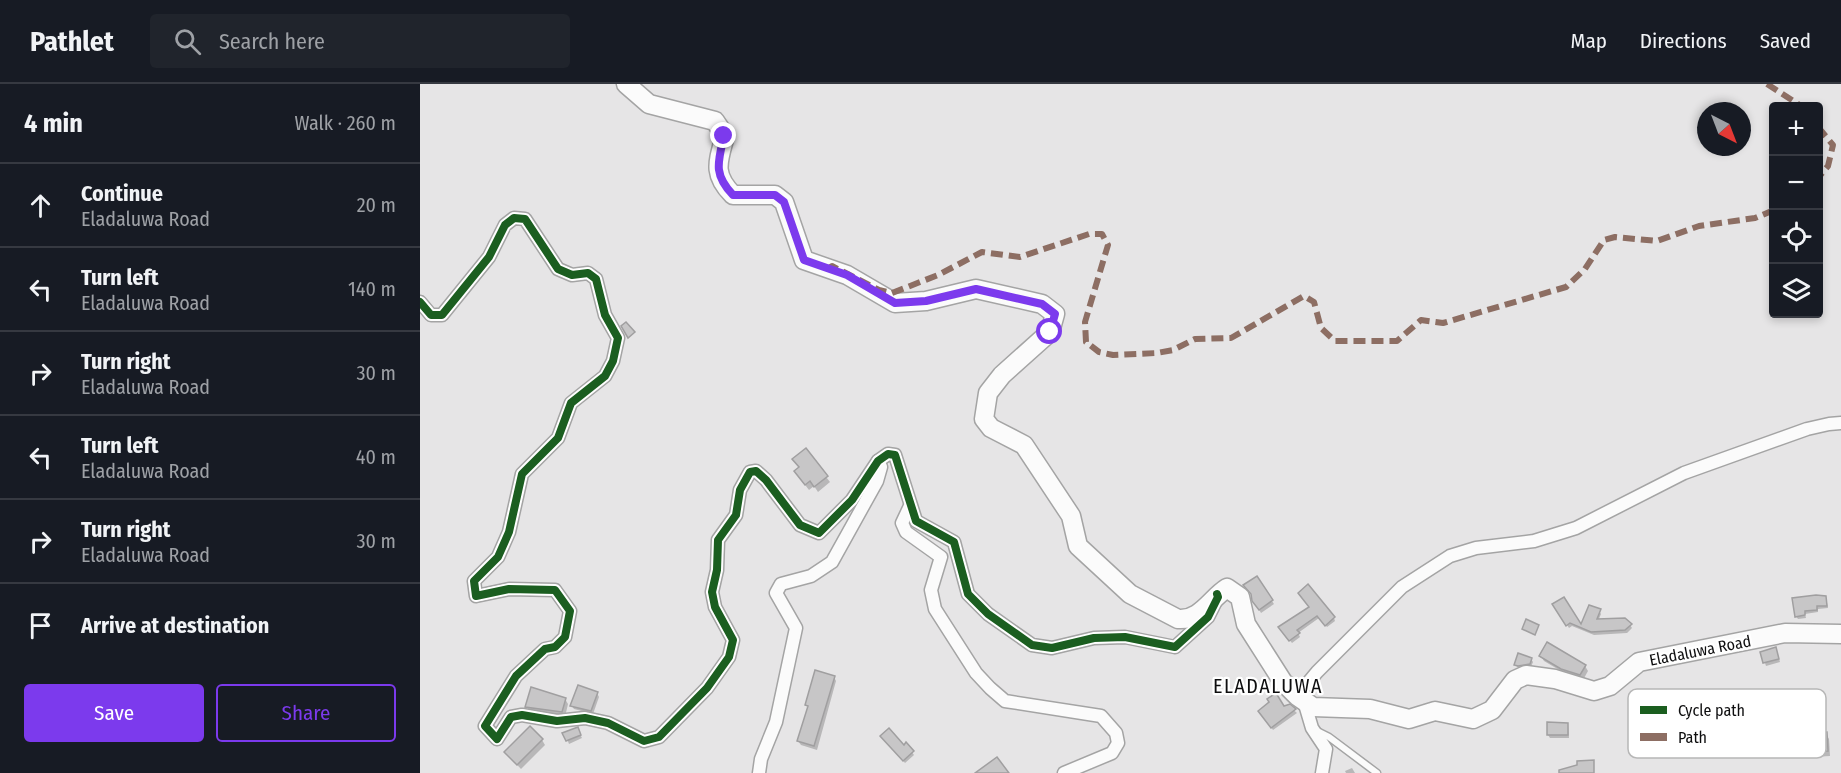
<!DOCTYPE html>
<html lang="en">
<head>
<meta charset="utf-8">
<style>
	body { margin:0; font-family:"Fira Sans Condensed",sans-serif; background:#20242c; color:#f1f3f6 }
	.controls { position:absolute; right:18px; top:18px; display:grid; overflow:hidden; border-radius:6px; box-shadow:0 3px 9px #0003 }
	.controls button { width:54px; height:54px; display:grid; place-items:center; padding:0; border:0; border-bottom:2px solid #363941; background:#171b24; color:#f1f3f6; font:30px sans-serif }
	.compass { position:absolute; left:1277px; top:18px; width:54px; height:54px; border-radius:50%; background:#171b24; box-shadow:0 3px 9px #0003; rotate:138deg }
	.stop { position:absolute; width:18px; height:18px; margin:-14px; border:4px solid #7c3aed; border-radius:50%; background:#fff }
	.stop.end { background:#7c3aed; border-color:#fff; box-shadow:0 2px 6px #0008 }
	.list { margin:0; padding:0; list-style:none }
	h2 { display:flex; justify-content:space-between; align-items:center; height:78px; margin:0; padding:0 24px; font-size:26px }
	h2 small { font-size:20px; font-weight:400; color:#9ea1a6 }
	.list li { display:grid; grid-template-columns:39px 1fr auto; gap:18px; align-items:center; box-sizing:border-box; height:84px; padding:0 24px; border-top:2px solid #363941 }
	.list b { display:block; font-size:22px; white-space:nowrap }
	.list p { margin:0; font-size:20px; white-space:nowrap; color:#9ea1a6 }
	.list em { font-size:20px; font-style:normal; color:#9ea1a6 }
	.actions { display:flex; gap:12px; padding:18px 24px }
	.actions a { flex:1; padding:14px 0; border:2px solid #7c3aed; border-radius:6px; text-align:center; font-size:21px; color:#7c3aed }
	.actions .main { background:#7c3aed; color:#fff }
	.icon { flex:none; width:33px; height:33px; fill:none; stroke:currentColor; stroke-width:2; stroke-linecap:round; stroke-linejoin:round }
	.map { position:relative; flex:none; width:1421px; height:689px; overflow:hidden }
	header { display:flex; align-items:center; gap:36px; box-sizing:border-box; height:84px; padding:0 30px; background:#171b24; border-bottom:2px solid #363941 }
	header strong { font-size:28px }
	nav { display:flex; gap:33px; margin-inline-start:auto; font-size:21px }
	.search { width:420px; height:54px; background:#20242c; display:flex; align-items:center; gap:15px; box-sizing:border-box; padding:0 21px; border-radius:6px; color:#9ea1a6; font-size:22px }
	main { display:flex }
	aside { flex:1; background:#171b24 }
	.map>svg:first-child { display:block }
	.shadow { fill:#0003 }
	.building { fill:#c7c6c7; stroke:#a09fa0; stroke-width:1.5 }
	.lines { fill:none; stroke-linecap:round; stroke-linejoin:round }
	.lane-casing { stroke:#a4a4a4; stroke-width:9 }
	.street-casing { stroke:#a4a4a4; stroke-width:15 }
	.secondary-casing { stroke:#a4a4a4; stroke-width:21 }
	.lane { stroke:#fbfbfb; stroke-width:6 }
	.street { stroke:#fbfbfb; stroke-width:12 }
	.secondary { stroke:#fbfbfb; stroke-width:18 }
	.quiet { stroke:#8d6e63; stroke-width:6; stroke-dasharray:12 6; stroke-linecap:butt }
	.cycleway-casing { stroke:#fff; stroke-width:11 }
	.cycleway { stroke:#1b5e20; stroke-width:8 }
	.route { stroke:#7c3aed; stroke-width:8 }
	.labels { text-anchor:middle; stroke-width:4.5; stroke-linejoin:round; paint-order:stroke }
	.street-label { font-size:16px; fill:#0e0e0f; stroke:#fff }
	.quarter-label { font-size:20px; letter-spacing:1.5px; fill:#0e0e0f; stroke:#fff }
	.key { fill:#fff; stroke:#b7b7b7; stroke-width:1.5 }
	.key-label { font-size:16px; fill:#0e0e0f }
</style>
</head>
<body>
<header>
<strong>Pathlet</strong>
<div class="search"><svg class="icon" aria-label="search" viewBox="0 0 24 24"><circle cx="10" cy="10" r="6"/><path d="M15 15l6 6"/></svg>Search here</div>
<nav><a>Map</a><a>Directions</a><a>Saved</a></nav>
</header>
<main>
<aside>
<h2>4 min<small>Walk · 260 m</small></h2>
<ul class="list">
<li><svg class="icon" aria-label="ahead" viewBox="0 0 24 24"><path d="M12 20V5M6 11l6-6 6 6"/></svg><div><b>Continue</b><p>Eladaluwa Road</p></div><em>20 m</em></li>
<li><svg class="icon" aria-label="left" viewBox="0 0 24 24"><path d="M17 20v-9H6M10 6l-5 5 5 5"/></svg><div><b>Turn left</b><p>Eladaluwa Road</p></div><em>140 m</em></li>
<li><svg class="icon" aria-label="right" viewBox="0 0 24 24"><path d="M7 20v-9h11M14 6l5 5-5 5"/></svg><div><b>Turn right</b><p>Eladaluwa Road</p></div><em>30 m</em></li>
<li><svg class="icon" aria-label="left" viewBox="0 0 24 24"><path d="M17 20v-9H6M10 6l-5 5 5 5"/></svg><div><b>Turn left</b><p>Eladaluwa Road</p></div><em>40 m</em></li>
<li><svg class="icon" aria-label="right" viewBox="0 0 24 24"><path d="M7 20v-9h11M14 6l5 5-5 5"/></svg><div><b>Turn right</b><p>Eladaluwa Road</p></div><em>30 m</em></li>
<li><svg class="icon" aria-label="arrive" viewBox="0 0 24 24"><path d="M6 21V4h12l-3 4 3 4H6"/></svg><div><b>Arrive at destination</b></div></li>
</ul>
<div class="actions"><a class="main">Save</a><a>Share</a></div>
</aside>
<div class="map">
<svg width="1421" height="689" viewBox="0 0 1421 689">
	<rect width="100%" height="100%" fill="#e6e5e6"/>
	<g class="shadow">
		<polygon points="385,366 410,398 398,408 394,402 389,406 379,393"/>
		<polygon points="837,494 854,520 841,529 834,517"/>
		<polygon points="1406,513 1408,524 1398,525 1398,528 1385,530 1386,534 1378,535 1376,532"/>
		<polygon points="1134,520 1161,544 1179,527 1181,530 1178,537 1210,541 1212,544 1207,549 1174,551 1152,542 1149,544"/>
		<polygon points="891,524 914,534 915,537 907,543 899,534 878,549 880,553 872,559 861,546"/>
		<polygon points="1356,565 1360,578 1346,582 1342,569"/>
		<polygon points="1121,572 1165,582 1168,587 1163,596 1146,590 1124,577"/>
		<polygon points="1111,575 1113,578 1111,583 1100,585 1095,581"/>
		<polygon points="414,593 416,597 397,666 381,661 378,657 389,624 387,621"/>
		<polygon points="177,609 179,613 173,630 154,625 152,622"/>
		<polygon points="145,615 148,620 145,633 110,628 107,623"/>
		<polygon points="869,622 877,629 853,646 842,630"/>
		<polygon points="1148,640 1149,654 1130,654 1128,651"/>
		<polygon points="157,645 162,654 149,660 145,649"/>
		<polygon points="1406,650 1409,655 1410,672 1377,674 1374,668"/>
		<polygon points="464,654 483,663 486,660 494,671 485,679"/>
		<polygon points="122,656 125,661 101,685 86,669"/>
		<polygon points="932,684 935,689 926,689 925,687"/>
	</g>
	<g class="building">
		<polygon points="206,238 215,248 208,254 201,242"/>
		<polygon points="386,364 408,392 394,403 390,397 385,401 374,387 379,383 372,375"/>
		<polygon points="837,492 853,516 839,526 832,517 831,510 823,501"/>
		<polygon points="888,500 915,533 905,542 897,532 877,546 880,549 869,557 858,543 889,523 878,509"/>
		<polygon points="1396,511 1406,512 1407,522 1397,522 1397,526 1385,527 1385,531 1375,533 1372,514"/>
		<polygon points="1144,513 1161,540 1169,521 1181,525 1177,535 1205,534 1212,540 1205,546 1171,548 1150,539 1146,542 1132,520"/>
		<polygon points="1106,535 1119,541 1115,551 1102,545"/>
		<polygon points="1127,558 1166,581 1160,591 1141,585 1119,572"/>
		<polygon points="1356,563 1359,575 1343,579 1340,568"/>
		<polygon points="1098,569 1112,574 1110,580 1098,582 1094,581"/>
		<polygon points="395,586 415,592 394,662 377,657 388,622 385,621"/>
		<polygon points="158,601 178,608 171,627 150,622"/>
		<polygon points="111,603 146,614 142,628 105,623"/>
		<polygon points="856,609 864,622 870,620 876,625 851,644 838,627 849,618 847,615"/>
		<polygon points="1127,638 1148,639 1148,651 1127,651"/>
		<polygon points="110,642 123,655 97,681 84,668"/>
		<polygon points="158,643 161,651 146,657 142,649"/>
		<polygon points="469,644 484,661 486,658 494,667 483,677 460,652"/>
		<polygon points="1407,648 1408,667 1373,669 1372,650"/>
		<polygon points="577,673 589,689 555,689"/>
		<polygon points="1174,676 1174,689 1139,689 1139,686 1157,681 1157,677"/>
	</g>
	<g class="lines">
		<defs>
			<polyline id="lane" points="897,647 909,653 957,689"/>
			<g id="street">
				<polyline points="0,218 11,231 22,231 69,173 85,141 94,134 105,135 138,185 152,191 168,189 176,195 185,231 198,254 193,277 185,292 151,319 138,354 102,390 89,448 78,473 54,497 56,512 89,505 135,506 150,527 145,553 135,563 125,565 96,592 65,642 77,655 91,633 102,631 137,637 165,634 188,639 224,657 239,653 287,604 309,573 313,556 295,523 292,508 297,486 298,456 316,431 320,406 330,388 336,387 346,396 380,441 399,449 432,416 458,377 468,370 475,371 496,437 534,458 548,510 568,530 612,561 632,564 674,554 705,553 755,563 788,533 795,519"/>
				<polyline points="490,422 482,439 486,448 521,473 511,506 515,525 556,589 570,604 585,617 681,632 696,649 698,659 692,669 644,689"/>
				<polyline points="877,612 897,588 982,503 1030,472 1056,464 1114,457 1156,444 1264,389 1387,345 1409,340 1421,339"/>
				<polyline points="884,617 892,644 906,665 902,689"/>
				<polyline points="339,689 341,675 356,638 376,544 356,509 361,500 391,492 412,478 457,397 461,383 458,377"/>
			</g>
			<path id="secondary" d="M206,0L229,20L295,37L305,52C298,78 292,90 313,111H355L364,118L384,176L427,191L475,219L506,217L556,205L622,220L635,230L630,248L582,291L568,309L564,335L571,344L604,361L651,432L658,462L710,510L758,535C780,537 791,514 807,504L820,513L826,540L863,598L877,612L893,623L950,625L989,635L1015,627L1053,635L1072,626L1095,596L1106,591L1135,595L1174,607L1190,602L1219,578L1365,549L1421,550"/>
		</defs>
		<use href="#lane" class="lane-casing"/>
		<use href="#street" class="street-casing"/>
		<use href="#secondary" class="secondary-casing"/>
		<use href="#lane" class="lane"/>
		<use href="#street" class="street"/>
		<use href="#secondary" class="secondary"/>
		<g class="quiet">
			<polyline points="1347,0 1381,22"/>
			<polyline points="1398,43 1413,61 1408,82 1398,94"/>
			<polyline points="407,185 412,182 459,206 472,209 518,191 562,168 600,173 669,150 682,150 688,161 665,238 666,258 679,268 693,271 737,269 753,266 775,255 811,254 884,212 894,218 901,244 915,257 977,257 1001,236 1023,239 1146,203 1165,185 1184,156 1195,153 1237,157 1279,142 1335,134 1354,126"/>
		</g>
		<defs>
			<polyline id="cycleway" points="0,218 11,231 22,231 69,173 85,141 94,134 105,135 138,185 152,191 168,189 176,195 185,231 198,254 193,277 185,292 151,319 138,354 102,390 89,448 78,473 54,497 56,512 89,505 135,506 150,527 145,553 135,563 125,565 96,592 65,642 77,655 91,633 102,631 137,637 165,634 188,639 224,657 239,653 287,604 309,573 313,556 295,523 292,508 297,486 298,456 316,431 320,406 330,388 336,387 346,396 380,441 399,449 432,416 458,377 468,370 475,371 496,437 534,458 548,510 568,530 612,561 632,564 674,554 705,553 755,563 788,533 798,513 797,510"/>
		</defs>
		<use href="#cycleway" class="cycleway-casing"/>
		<use href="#cycleway" class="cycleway"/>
	</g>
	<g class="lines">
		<path class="route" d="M304,52C298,78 293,90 313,111H355L364,118L384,176L427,191L475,219L506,217L556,205L622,220L635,230L630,248"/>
	</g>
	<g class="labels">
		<g class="street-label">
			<text transform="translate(1280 566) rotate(-11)" y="6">Eladaluwa Road</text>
		</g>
		<g class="quarter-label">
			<text x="848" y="609">ELADALUWA</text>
		</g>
	</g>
	<rect x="1208" y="605" width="198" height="69" rx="9" class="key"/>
	<rect x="1220" y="622" width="27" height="8" fill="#1b5e20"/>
	<rect x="1220" y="649" width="27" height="8" fill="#8d6e63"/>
	<g class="key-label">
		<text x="1258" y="632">Cycle path</text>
		<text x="1258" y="659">Path</text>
	</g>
</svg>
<div class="controls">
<button>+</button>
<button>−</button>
<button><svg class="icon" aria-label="locate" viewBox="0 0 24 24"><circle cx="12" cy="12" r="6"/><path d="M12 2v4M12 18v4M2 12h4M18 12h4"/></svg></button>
<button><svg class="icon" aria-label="layers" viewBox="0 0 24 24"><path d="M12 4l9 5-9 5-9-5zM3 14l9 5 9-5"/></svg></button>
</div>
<svg class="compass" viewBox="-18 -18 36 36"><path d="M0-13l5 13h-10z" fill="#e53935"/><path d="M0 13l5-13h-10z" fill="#9ea1a6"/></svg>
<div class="stop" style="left:630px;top:248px"></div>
<div class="stop end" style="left:304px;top:52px"></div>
</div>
</main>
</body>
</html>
